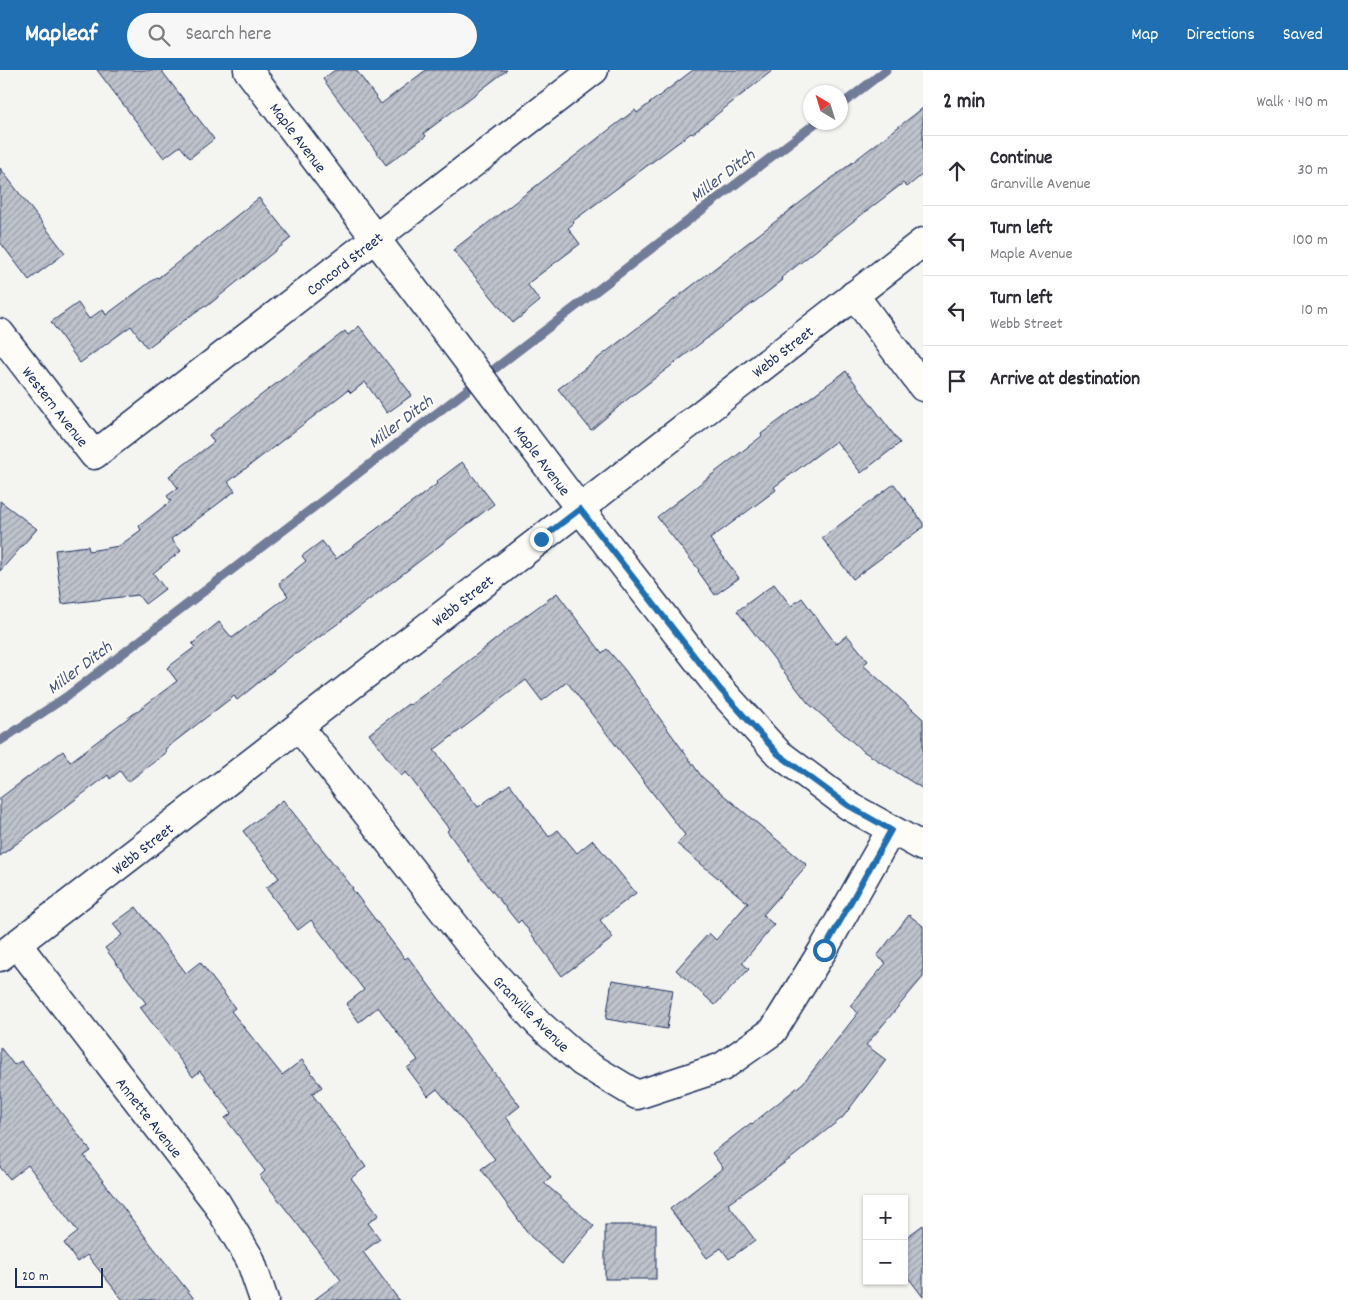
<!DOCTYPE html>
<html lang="en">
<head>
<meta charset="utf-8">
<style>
	body { margin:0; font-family:Dekko,sans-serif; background:#f7f7f7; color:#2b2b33 }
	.controls { position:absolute; right:15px; bottom:15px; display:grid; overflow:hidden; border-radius:0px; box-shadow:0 1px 4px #0004 }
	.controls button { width:45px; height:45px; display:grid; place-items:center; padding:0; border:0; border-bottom:1px solid #e1e1e2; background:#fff; color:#2b2b33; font:25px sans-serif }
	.compass { position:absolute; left:803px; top:15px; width:45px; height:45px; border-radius:50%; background:#fff; box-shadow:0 1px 4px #0004; rotate:322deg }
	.scale { position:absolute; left:15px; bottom:12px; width:88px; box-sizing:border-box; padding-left:5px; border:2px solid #1b2f5e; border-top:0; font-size:14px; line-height:18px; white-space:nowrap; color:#1b2f5e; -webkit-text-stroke:4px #fdfcf7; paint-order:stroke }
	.stop { position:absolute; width:15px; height:15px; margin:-11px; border:4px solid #1f6fb2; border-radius:50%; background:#fff }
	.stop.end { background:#1f6fb2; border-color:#fff; box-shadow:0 1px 5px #0008 }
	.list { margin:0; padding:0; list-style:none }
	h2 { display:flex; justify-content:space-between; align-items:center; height:65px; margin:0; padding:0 20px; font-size:21px }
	h2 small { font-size:16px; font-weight:400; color:#7c7c81 }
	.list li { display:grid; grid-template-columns:32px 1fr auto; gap:15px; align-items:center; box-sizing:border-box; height:70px; padding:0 20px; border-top:1px solid #e1e1e2 }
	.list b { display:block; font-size:19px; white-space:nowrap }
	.list p { margin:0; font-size:16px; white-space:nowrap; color:#7c7c81 }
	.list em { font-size:16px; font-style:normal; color:#7c7c81 }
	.icon { flex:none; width:28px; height:28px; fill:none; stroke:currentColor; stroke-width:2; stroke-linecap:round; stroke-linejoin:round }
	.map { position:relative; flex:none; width:923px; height:1230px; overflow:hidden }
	header { display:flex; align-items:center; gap:30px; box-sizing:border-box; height:70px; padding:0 25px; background:#1f6fb2; color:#fff }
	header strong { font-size:24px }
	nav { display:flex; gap:28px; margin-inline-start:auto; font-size:18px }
	.search { width:350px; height:45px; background:#f7f7f7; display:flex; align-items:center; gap:12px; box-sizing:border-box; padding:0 18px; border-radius:28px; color:#7c7c81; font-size:19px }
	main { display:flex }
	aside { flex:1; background:#fff }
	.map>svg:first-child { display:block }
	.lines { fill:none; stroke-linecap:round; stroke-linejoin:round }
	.stream { stroke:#717c98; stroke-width:9 }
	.building { fill:url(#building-hatch); stroke:#1b2f5e }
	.minor-casing { stroke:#1b2f5e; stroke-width:31 }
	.tertiary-casing { stroke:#1b2f5e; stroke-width:31 }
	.minor { stroke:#fdfcf7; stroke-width:28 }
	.tertiary { stroke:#fdfcf7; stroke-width:28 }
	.route { stroke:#1f6fb2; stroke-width:6 }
	.labels { text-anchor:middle; stroke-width:4.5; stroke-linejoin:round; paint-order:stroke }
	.street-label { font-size:16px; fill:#1b2f5e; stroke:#fdfcf7 }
	.water-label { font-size:18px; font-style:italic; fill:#46567b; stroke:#fdfcf7 }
</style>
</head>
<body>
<header>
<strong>Mapleaf</strong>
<div class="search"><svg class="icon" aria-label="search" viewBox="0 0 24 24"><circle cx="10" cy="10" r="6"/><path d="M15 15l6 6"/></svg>Search here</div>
<nav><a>Map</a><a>Directions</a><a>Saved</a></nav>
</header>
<main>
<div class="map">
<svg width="923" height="1230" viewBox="0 0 923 1230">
	<defs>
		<pattern id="building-hatch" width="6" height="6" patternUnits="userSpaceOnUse" patternTransform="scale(1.25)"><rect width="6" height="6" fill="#bfc3cc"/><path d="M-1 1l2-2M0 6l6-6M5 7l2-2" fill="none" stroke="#9a9fa9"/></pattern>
	</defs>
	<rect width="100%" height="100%" fill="#f4f4f1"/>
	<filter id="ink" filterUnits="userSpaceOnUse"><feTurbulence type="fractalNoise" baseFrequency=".02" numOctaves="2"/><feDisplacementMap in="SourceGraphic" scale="10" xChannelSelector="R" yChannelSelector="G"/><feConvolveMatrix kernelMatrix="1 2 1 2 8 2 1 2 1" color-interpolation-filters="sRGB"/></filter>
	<g filter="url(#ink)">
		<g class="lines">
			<g class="stream">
				<polyline points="841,35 886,0"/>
				<polyline points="0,671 66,627 817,52"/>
			</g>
		</g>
		<g class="building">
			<polygon points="97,0 161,0 214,69 190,88 180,76 164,88"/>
			<polygon points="335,0 356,0 381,34 426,0 507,0 424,63 426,66 386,95 323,9"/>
			<polygon points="693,0 773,0 692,64 691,63 573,151 574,153 568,158 580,174 527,214 540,231 513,253 453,180 597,69 635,40 637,43"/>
			<polygon points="923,38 923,104 907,117 903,113 847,156 781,208 783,210 629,328 591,360 558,319"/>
			<polygon points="0,98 65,183 29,210 0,172"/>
			<polygon points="259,128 291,168 206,237 205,235 147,278 131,256 80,293 51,252 78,233 89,249 103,239 106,245 157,207 158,208"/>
			<polygon points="359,256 412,325 387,343 365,312 351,323 348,320 228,412 235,421 171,469 181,481 153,503 165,519 145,534 138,525 62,534 55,480 88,476 89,481 119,476 141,460 139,456 171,431 167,426 178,418 169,406 214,372 209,365 345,261 348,265"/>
			<polygon points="846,301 900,373 861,403 836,371 774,417 776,420 710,469 739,508 715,525 698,501 699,500 657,447 762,366 761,364"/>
			<polygon points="462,392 494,434 336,555 296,584 295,583 237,630 234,626 165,679 167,682 128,712 120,701 110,709 108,705 0,786 0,728 63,681 70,692 177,611 167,598 195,577 192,574 219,552 232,568 288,526 279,513 306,491 302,486 322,471 336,489 437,414 436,412"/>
			<polygon points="894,414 923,453 923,457 853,509 822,468"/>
			<polygon points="0,431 37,459 0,501"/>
			<polygon points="774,514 791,536 802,528 836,574 847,565 868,591 863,595 923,649 923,719 863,681 808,633 737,541"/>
			<polygon points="557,523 602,583 607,579 625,600 702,707 807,795 763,845 774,855 742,893 749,899 715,935 676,900 709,863 716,870 748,833 677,774 685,765 567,612 542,631 526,610 434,680 478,737 510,714 549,767 558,760 577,783 593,770 636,823 600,850 613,868 562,906 521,850 518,853 477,802 447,761 449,759 406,702 401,706 369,664 408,634 410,635 457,600 520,550"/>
			<polygon points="283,730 353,818 352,819 405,889 408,887 486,992 520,1036 506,1047 551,1108 544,1113 594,1156 562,1194 531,1167 481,1099 495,1089 437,1019 428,1026 407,998 418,990 378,937 359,952 346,934 364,920 311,850 298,860 266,818 279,808 243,761"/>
			<polygon points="136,837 186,903 200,892 235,938 231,941 282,1005 302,990 322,1017 312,1024 366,1097 351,1108 379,1145 368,1153 380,1169 363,1182 399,1230 314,1230 341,1210 260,1106 265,1101 225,1048 232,1043 200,1001 193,1007 140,937 146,933 105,878 122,865 113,854"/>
			<polygon points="909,845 923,856 923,907 866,975 886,990 843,1047 794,1086 728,1134 755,1170 729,1189 721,1178 707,1188 670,1139 723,1098 712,1083 751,1053 752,1054 803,1013 858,943 850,936 886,893 877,886"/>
			<polygon points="612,910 673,920 667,959 606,949"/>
			<polygon points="0,977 14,995 21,991 91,1081 84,1086 153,1177 195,1230 123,1230 87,1185 77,1192 64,1173 78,1162 28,1095 10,1109 0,1097"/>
			<rect x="605" y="1155" width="51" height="54"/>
			<polygon points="923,1155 923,1227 904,1202 904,1169"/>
		</g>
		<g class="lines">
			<defs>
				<g id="minor">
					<polyline points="854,225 923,317"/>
					<polyline points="0,263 94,385 594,0"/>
					<polyline points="299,657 486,895 538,953 582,992 637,1025 722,997 773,961 823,880 891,760"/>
					<polyline points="17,874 216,1132 250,1189 264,1230"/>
					<polyline points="0,887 541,469 923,172"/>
				</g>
				<polyline id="tertiary" points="248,0 580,439 720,619 778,683 849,736 923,777"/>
			</defs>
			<use href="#minor" class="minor-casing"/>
			<use href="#tertiary" class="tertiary-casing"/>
			<use href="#minor" class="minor"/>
			<use href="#tertiary" class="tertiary"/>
		</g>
	</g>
	<g class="lines" filter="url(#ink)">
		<polyline class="route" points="541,469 580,439 720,619 778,684 849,736 891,760 824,880"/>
	</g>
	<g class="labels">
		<g class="street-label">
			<text transform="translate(299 67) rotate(53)" y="6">Maple Avenue</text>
			<text transform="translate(344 193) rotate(-38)" y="6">Concord Street</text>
			<text transform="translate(782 281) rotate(-38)" y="6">Webb Street</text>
			<text transform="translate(56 336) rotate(52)" y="6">Western Avenue</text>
			<text transform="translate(543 390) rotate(53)" y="6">Maple Avenue</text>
			<text transform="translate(462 530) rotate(-38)" y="6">Webb Street</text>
			<text transform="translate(142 778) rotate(-38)" y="6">Webb Street</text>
			<text transform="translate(532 943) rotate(45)" y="6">Granville Avenue</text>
			<text transform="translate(150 1047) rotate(52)" y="6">Annette Avenue</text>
		</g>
		<g class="water-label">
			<text transform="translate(722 105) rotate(-37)" y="6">Miller Ditch</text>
			<text transform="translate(400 351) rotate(-37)" y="6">Miller Ditch</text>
			<text transform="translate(79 597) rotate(-37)" y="6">Miller Ditch</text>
		</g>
	</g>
</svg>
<div class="controls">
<button>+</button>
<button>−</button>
</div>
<svg class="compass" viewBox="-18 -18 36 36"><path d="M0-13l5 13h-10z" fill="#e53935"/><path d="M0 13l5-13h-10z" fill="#7c7c81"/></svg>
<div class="scale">20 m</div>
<div class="stop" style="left:824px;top:880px"></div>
<div class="stop end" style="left:541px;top:469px"></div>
</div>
<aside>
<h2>2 min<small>Walk · 140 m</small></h2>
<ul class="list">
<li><svg class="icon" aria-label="ahead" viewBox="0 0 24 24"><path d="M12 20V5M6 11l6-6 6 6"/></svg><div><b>Continue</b><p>Granville Avenue</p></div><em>30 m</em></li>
<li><svg class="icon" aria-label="left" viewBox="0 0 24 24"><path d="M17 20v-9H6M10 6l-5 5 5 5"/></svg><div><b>Turn left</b><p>Maple Avenue</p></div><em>100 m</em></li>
<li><svg class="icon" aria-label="left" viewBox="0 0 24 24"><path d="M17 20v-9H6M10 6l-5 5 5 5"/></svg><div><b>Turn left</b><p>Webb Street</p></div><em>10 m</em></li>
<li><svg class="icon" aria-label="arrive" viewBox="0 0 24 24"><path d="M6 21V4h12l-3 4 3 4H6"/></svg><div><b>Arrive at destination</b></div></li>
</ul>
</aside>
</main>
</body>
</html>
